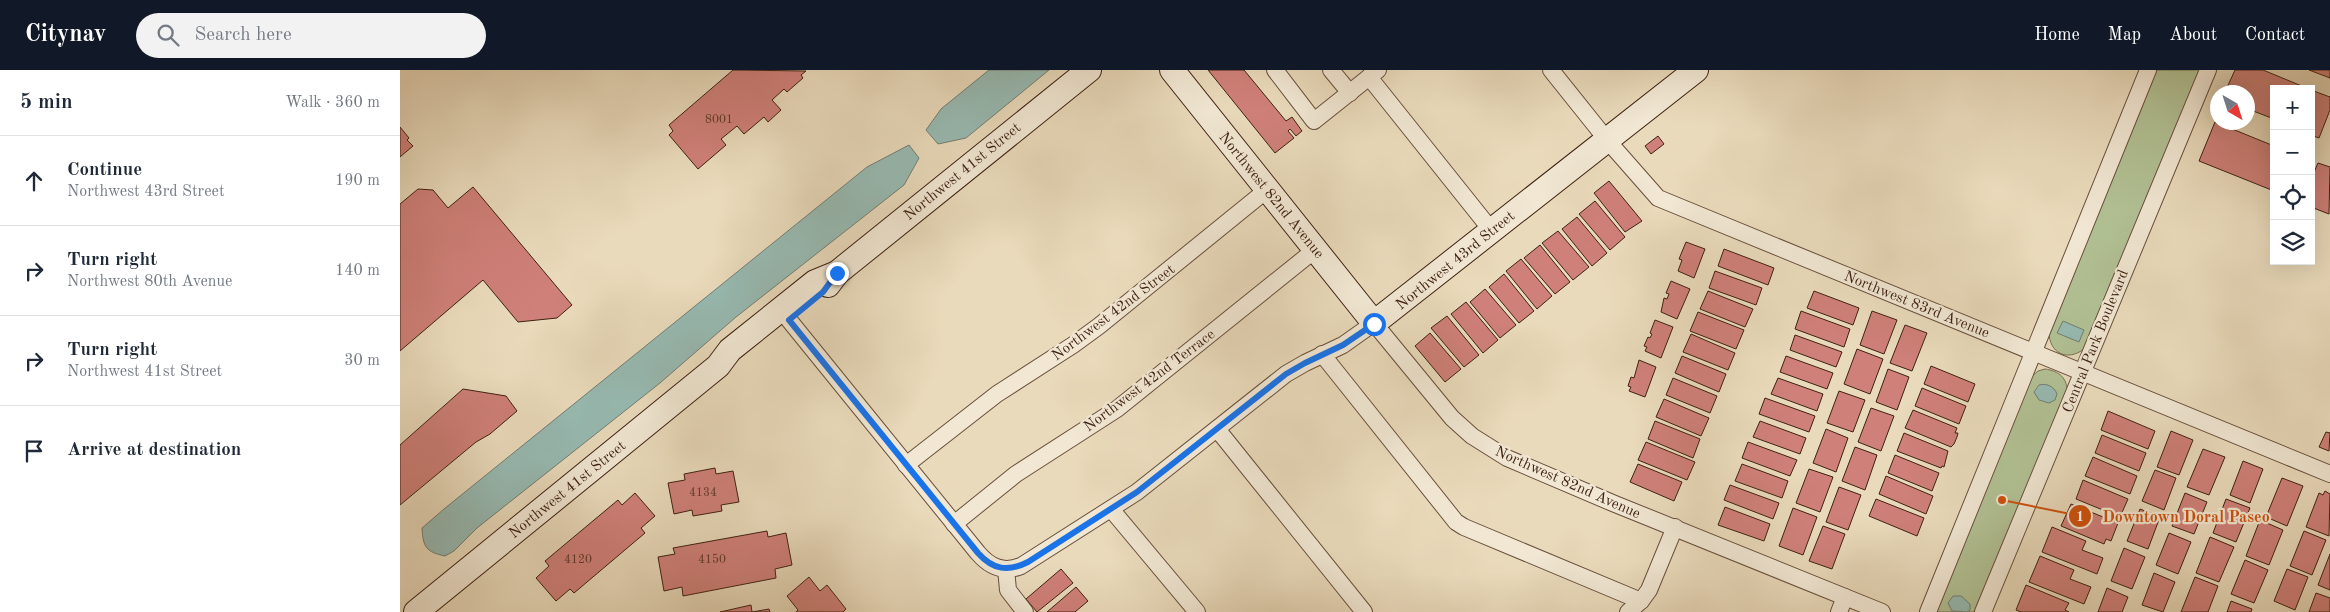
<!DOCTYPE html>
<html lang="en">
<head>
<meta charset="utf-8">
<style>
	body { margin:0; font-family:"Old Standard TT",serif; background:#f2f2f3; color:#1f2937 }
	.controls { position:absolute; right:15px; top:15px; display:grid; overflow:hidden; border-radius:0px; box-shadow:0 5px 20px #0002 }
	.controls button { width:45px; height:45px; display:grid; place-items:center; padding:0; border:0; border-bottom:1px solid #e0e1e3; background:#fff; color:#1f2937; font:25px sans-serif }
	.compass { position:absolute; left:1810px; top:15px; width:45px; height:45px; border-radius:50%; background:#fff; box-shadow:0 5px 20px #0002; rotate:141deg }
	.stop { position:absolute; width:15px; height:15px; margin:-11px; border:4px solid #1a73e8; border-radius:50%; background:#fff }
	.stop.end { background:#1a73e8; border-color:#fff; box-shadow:0 1px 5px #0008 }
	.list { margin:0; padding:0; list-style:none }
	h2 { display:flex; justify-content:space-between; align-items:center; height:65px; margin:0; padding:0 20px; font-size:21px }
	h2 small { font-size:16px; font-weight:400; color:#747a83 }
	.list li { display:grid; grid-template-columns:32px 1fr auto; gap:15px; align-items:center; box-sizing:border-box; height:90px; padding:0 20px; border-top:1px solid #e0e1e3 }
	.list b { display:block; font-size:19px; white-space:nowrap }
	.list p { margin:0; font-size:16px; white-space:nowrap; color:#747a83 }
	.list em { font-size:16px; font-style:normal; color:#747a83 }
	.icon { flex:none; width:28px; height:28px; fill:none; stroke:currentColor; stroke-width:2; stroke-linecap:round; stroke-linejoin:round }
	.map { position:relative; flex:none; width:1930px; height:542px; overflow:hidden }
	header { display:flex; align-items:center; gap:30px; box-sizing:border-box; height:70px; padding:0 25px; background:#111827; color:#fff }
	header strong { font-size:24px }
	nav { display:flex; gap:28px; margin-inline-start:auto; font-size:18px }
	.search { width:350px; height:45px; background:#f2f2f3; display:flex; align-items:center; gap:12px; box-sizing:border-box; padding:0 18px; border-radius:28px; color:#747a83; font-size:19px }
	main { display:flex }
	aside { flex:1; background:#fff }
	.map>svg:first-child { display:block }
	.green { fill:#b1c194; stroke:#787153 }
	.water { fill:#97bab2; stroke:#737d72 }
	.building { fill:#cf8079; stroke:#3e2112 }
	.lines { fill:none; stroke-linecap:round; stroke-linejoin:round }
	.street-casing { stroke:#694f3c; stroke-width:18 }
	.secondary-casing { stroke:#3e2112; stroke-width:26 }
	.street { stroke:#f1e7d3; stroke-width:16 }
	.secondary { stroke:#f1e7d3; stroke-width:24 }
	.route { stroke:#1a73e8; stroke-width:6 }
	.labels { text-anchor:middle; stroke-width:4.5; stroke-linejoin:round; paint-order:stroke }
	.number-label { font-size:12px; fill:#62392c }
	.street-label { font-size:15px; fill:#3e2112; stroke:#f1e7d3 }
	.leader { fill:none; stroke:#ce510d; stroke-width:2 }
	.callout-dot { fill:#ce510d; stroke:#f1e7d3; stroke-width:2 }
	.mark-label { font-size:15px; text-anchor:middle; font-weight:bold; fill:#fff }
	.callout-label { font-size:16px; text-anchor:middle; font-weight:bold; fill:#ce510d; stroke:#f1e7d3; stroke-width:4.5; stroke-linejoin:round; paint-order:stroke }
</style>
</head>
<body>
<header>
<strong>Citynav</strong>
<div class="search"><svg class="icon" aria-label="search" viewBox="0 0 24 24"><circle cx="10" cy="10" r="6"/><path d="M15 15l6 6"/></svg>Search here</div>
<nav><a>Home</a><a>Map</a><a>About</a><a>Contact</a></nav>
</header>
<main>
<aside>
<h2>5 min<small>Walk · 360 m</small></h2>
<ul class="list">
<li><svg class="icon" aria-label="ahead" viewBox="0 0 24 24"><path d="M12 20V5M6 11l6-6 6 6"/></svg><div><b>Continue</b><p>Northwest 43rd Street</p></div><em>190 m</em></li>
<li><svg class="icon" aria-label="right" viewBox="0 0 24 24"><path d="M7 20v-9h11M14 6l5 5-5 5"/></svg><div><b>Turn right</b><p>Northwest 80th Avenue</p></div><em>140 m</em></li>
<li><svg class="icon" aria-label="right" viewBox="0 0 24 24"><path d="M7 20v-9h11M14 6l5 5-5 5"/></svg><div><b>Turn right</b><p>Northwest 41st Street</p></div><em>30 m</em></li>
<li><svg class="icon" aria-label="arrive" viewBox="0 0 24 24"><path d="M6 21V4h12l-3 4 3 4H6"/></svg><div><b>Arrive at destination</b></div></li>
</ul>
</aside>
<div class="map">
<svg width="1930" height="542" viewBox="0 0 1930 542">
	<rect width="100%" height="100%" fill="#e9dabb"/>
	<filter id="stains"><feTurbulence type="fractalNoise" baseFrequency=".004" numOctaves="4"/><feColorMatrix values="0 0 0 0 .2 0 0 0 0 .09 0 0 0 0 .02 0 0 0 .5 -.17"/></filter>
	<radialGradient id="worn" r=".72"><stop offset=".6" stop-color="#630" stop-opacity="0"/><stop offset="1" stop-color="#630" stop-opacity=".3"/></radialGradient>
	<g class="green">
		<path d="M1755,0H1801L1684,279C1667,292 1649,283 1649,262Z"/>
		<path d="M1645,299C1659,301 1668,308 1667,323L1579,542H1535L1630,308L1638,301Z"/>
	</g>
	<g class="water">
		<polygon points="589,0 649,0 566,68 538,74 526,60 541,39"/>
		<path d="M509,75L519,88L504,115L336,247L260,313L77,458L54,481L45,486C26,482 23,477 22,458L44,439L467,97Z"/>
		<polygon points="1663,251 1684,260 1679,272 1657,263"/>
		<path d="M1639,315C1646,313 1654,316 1657,324L1655,330L1649,333L1639,330L1634,322Z"/>
		<polygon points="1553,526 1561,526 1570,534 1570,540 1567,542 1552,541 1548,533"/>
	</g>
	<g class="building">
		<polygon points="333,0 406,1 401,5 403,8 387,22 384,19 372,30 381,40 368,52 364,47 344,64 337,56 321,69 326,75 298,99 269,65 273,61 269,55"/>
		<polygon points="808,0 844,0 886,51 892,47 902,61 896,66 890,59 888,61 894,68 875,83"/>
		<polygon points="1835,0 1863,0 1909,19 1874,19 1874,49 1848,39 1848,22 1825,22"/>
		<polygon points="1909,0 1930,0 1930,8"/>
		<polygon points="1911,20 1930,27 1930,40 1919,68 1911,65"/>
		<polygon points="1815,52 1874,76 1874,121 1799,91"/>
		<polygon points="0,57 9,68 7,70 13,76 0,87"/>
		<polygon points="1258,66 1264,74 1251,84 1245,76"/>
		<polygon points="1918,93 1930,97 1929,144 1911,137 1911,109"/>
		<polygon points="1209,111 1242,151 1225,162 1194,123"/>
		<polygon points="73,117 172,235 157,248 118,252 83,210 0,281 0,134 18,119 33,120 48,138"/>
		<polygon points="1195,131 1225,167 1210,180 1179,144"/>
		<polygon points="1177,147 1207,183 1192,196 1162,159"/>
		<polygon points="1158,161 1189,197 1173,210 1142,173"/>
		<polygon points="1286,172 1305,179 1294,208 1278,201 1282,190 1279,189"/>
		<polygon points="1140,175 1170,212 1155,224 1124,188"/>
		<polygon points="1324,179 1374,198 1368,215 1318,196"/>
		<polygon points="1121,189 1152,226 1137,239 1106,201"/>
		<polygon points="1315,201 1362,218 1356,235 1309,218"/>
		<polygon points="1104,204 1134,241 1119,253 1089,217"/>
		<polygon points="1271,211 1290,219 1277,249 1261,242 1264,228 1267,229 1269,224 1266,223"/>
		<polygon points="1085,219 1116,255 1100,268 1070,232"/>
		<polygon points="1308,221 1353,239 1345,257 1300,239"/>
		<polygon points="1414,221 1459,238 1453,255 1407,238"/>
		<polygon points="1066,232 1098,270 1083,283 1051,244"/>
		<polygon points="1401,241 1450,259 1444,277 1395,259"/>
		<polygon points="1472,241 1497,250 1484,284 1460,275"/>
		<polygon points="1298,242 1344,260 1336,279 1290,261"/>
		<polygon points="1047,246 1079,285 1064,297 1031,258"/>
		<polygon points="1255,250 1273,257 1261,288 1245,281 1247,277 1244,276 1248,267 1250,268 1252,264 1250,263"/>
		<polygon points="1505,255 1527,263 1512,301 1490,293"/>
		<polygon points="1030,263 1061,299 1045,312 1015,276"/>
		<polygon points="1291,264 1335,283 1328,300 1283,282"/>
		<polygon points="1395,265 1442,282 1436,297 1390,280"/>
		<polygon points="1457,279 1483,289 1470,324 1444,314"/>
		<polygon points="1282,286 1326,304 1319,322 1275,303"/>
		<polygon points="1386,286 1433,303 1427,319 1380,302"/>
		<polygon points="1239,290 1256,297 1245,327 1229,321 1231,317 1228,316 1231,307 1234,308"/>
		<polygon points="1531,296 1575,314 1568,332 1524,314"/>
		<polygon points="1488,299 1509,307 1497,340 1476,332"/>
		<polygon points="1273,308 1317,326 1310,343 1266,325"/>
		<polygon points="1378,308 1423,324 1417,341 1371,324"/>
		<polygon points="1522,318 1566,336 1559,354 1515,336"/>
		<polygon points="63,319 106,326 117,341 90,364 76,372 0,435 0,375"/>
		<polygon points="1439,321 1465,330 1453,362 1427,353"/>
		<polygon points="1365,328 1415,346 1409,362 1359,344"/>
		<polygon points="1264,329 1309,348 1301,366 1256,347"/>
		<polygon points="1471,338 1494,346 1481,381 1458,372"/>
		<polygon points="1513,340 1557,358 1555,363 1558,363 1557,367 1554,374 1551,377 1505,358"/>
		<polygon points="1708,341 1755,361 1748,379 1701,360"/>
		<polygon points="1255,351 1300,369 1293,388 1248,369"/>
		<polygon points="1360,351 1406,368 1400,384 1353,367"/>
		<polygon points="1426,359 1448,368 1436,402 1413,393"/>
		<polygon points="1771,361 1793,370 1779,405 1757,397"/>
		<polygon points="1926,362 1930,363 1929,381 1919,377"/>
		<polygon points="1504,363 1548,381 1544,397 1542,396 1541,398 1497,381"/>
		<polygon points="1702,365 1746,383 1739,401 1695,383"/>
		<polygon points="1246,372 1295,392 1287,410 1238,390"/>
		<polygon points="1348,372 1397,390 1390,406 1342,388"/>
		<polygon points="1455,377 1477,385 1465,420 1442,411"/>
		<polygon points="1803,379 1825,387 1809,425 1787,417"/>
		<polygon points="1495,385 1539,403 1532,421 1488,403"/>
		<polygon points="1693,387 1737,406 1730,424 1685,406"/>
		<polygon points="1843,391 1863,399 1850,433 1830,425"/>
		<polygon points="1238,394 1282,412 1274,431 1230,412"/>
		<polygon points="1342,394 1388,411 1382,428 1335,411"/>
		<polygon points="315,398 316,404 333,401 339,432 321,435 322,441 293,446 292,440 274,444 268,413 285,410 284,404"/>
		<polygon points="1409,399 1433,407 1420,442 1396,433"/>
		<polygon points="1755,400 1776,408 1764,440 1742,431"/>
		<polygon points="1486,406 1533,426 1526,444 1479,424"/>
		<polygon points="1882,408 1903,416 1887,456 1866,447"/>
		<polygon points="1683,410 1728,429 1720,447 1676,429"/>
		<polygon points="1330,415 1379,433 1373,449 1324,430"/>
		<polygon points="1439,417 1461,425 1448,460 1426,452"/>
		<polygon points="1925,421 1930,424 1929,466 1906,457 1919,423 1923,425"/>
		<polygon points="235,423 255,446 241,458 245,463 174,523 170,519 156,531 136,508 149,496 145,491 218,430 222,435"/>
		<polygon points="1785,423 1807,432 1794,464 1772,456"/>
		<polygon points="1476,429 1524,448 1517,466 1469,446"/>
		<polygon points="1826,429 1850,438 1836,472 1813,463"/>
		<polygon points="1671,434 1718,453 1711,471 1706,469 1704,474 1661,456"/>
		<polygon points="1325,437 1370,454 1364,471 1318,455"/>
		<polygon points="1393,438 1417,447 1403,485 1379,476"/>
		<polygon points="1740,439 1760,447 1748,479 1727,471"/>
		<polygon points="1860,450 1883,460 1869,495 1846,486"/>
		<polygon points="1423,456 1445,464 1432,499 1409,491"/>
		<polygon points="1652,457 1686,471 1682,480 1703,488 1697,504 1642,482"/>
		<polygon points="367,461 368,467 386,463 392,495 375,499 376,508 283,526 282,517 264,521 258,487 275,484 273,478"/>
		<polygon points="1904,461 1926,470 1912,505 1890,496"/>
		<polygon points="1769,463 1791,472 1778,504 1756,495"/>
		<polygon points="1810,467 1834,477 1819,512 1796,503"/>
		<polygon points="1724,478 1745,487 1732,519 1711,511"/>
		<polygon points="1930,484 1930,520 1918,515"/>
		<polygon points="1640,486 1674,500 1670,509 1691,517 1684,534 1629,512"/>
		<polygon points="1845,490 1868,500 1854,533 1831,524"/>
		<polygon points="661,499 673,513 637,542 626,529"/>
		<polygon points="1887,499 1908,507 1895,540 1874,531"/>
		<polygon points="1754,503 1775,512 1763,542 1742,535"/>
		<polygon points="409,507 420,521 427,515 446,539 443,542 396,542 398,540 387,526"/>
		<polygon points="1795,507 1818,516 1808,542 1781,542"/>
		<polygon points="1626,515 1669,533 1665,540 1669,542 1621,542 1616,540"/>
		<polygon points="676,517 688,531 675,542 647,542"/>
		<polygon points="1707,518 1728,527 1722,542 1698,542"/>
		<polygon points="1916,523 1930,528 1930,542 1909,542"/>
		<polygon points="1831,531 1852,539 1851,542 1827,542"/>
		<polygon points="351,535 352,542 369,539 370,542 320,542"/>
	</g>
	<g class="lines">
		<defs>
			<g id="street">
				<polyline points="875,0 914,51 978,0"/>
				<polyline points="931,0 950,23"/>
				<polyline points="1151,0 1207,70 1258,128 1930,404"/>
				<polyline points="969,7 1092,161"/>
				<path d="M389,250L578,483C590,497 603,503 621,496L737,422L886,304L905,293L943,275L974,253L1052,348L1072,366L1107,388L1215,434L1482,542"/>
				<polyline points="922,284 1056,452 1064,457 1241,531"/>
				<polyline points="817,359 964,542"/>
				<polyline points="506,395 597,324 673,275 699,256 868,119"/>
				<polyline points="711,439 797,542"/>
				<polyline points="554,454 616,404 717,339 916,179"/>
				<polyline points="606,499 608,520 625,542"/>
				<polyline points="1228,542 1241,531 1249,520 1275,457"/>
				<polyline points="1439,542 1445,527"/>
				<polyline points="1528,542 1748,0"/>
				<polyline points="1583,542 1808,0"/>
			</g>
			<g id="secondary">
				<polyline points="772,0 974,253 1296,0"/>
				<polyline points="428,215 437,203 689,0"/>
				<polyline points="16,542 318,296 330,280 415,212 437,203"/>
			</g>
		</defs>
		<use href="#street" class="street-casing"/>
		<use href="#secondary" class="secondary-casing"/>
		<use href="#street" class="street"/>
		<use href="#secondary" class="secondary"/>
	</g>
	<g class="lines">
		<path class="route" d="M437,203L423,222L389,250L578,483C593,500 608,502 628,492L737,422L886,304L905,293L943,275L974,254"/>
	</g>
	<g class="labels">
		<g class="number-label">
			<text x="319" y="53">8001</text>
			<text x="303" y="426">4134</text>
			<text x="178" y="493">4120</text>
			<text x="312" y="493">4150</text>
		</g>
		<g class="street-label">
			<text transform="translate(562 101) rotate(-39)" y="5">Northwest 41st Street</text>
			<text transform="translate(872 125) rotate(51)" y="5">Northwest 82nd Avenue</text>
			<text transform="translate(1055 190) rotate(-39)" y="5">Northwest 43rd Street</text>
			<text transform="translate(1517 234) rotate(22)" y="5">Northwest 83rd Avenue</text>
			<text transform="translate(713 242) rotate(-37)" y="5">Northwest 42nd Street</text>
			<text transform="translate(1695 271) rotate(-68)" y="5">Central Park Boulevard</text>
			<text transform="translate(749 310) rotate(-37)" y="5">Northwest 42nd Terrace</text>
			<text transform="translate(1168 412) rotate(24)" y="5">Northwest 82nd Avenue</text>
			<text transform="translate(167 419) rotate(-39)" y="5">Northwest 41st Street</text>
		</g>
	</g>
	<path class="leader" d="M1602 430L1680 446"/>
	<g class="callout-dot">
		<circle cx="1602" cy="430" r="5"/>
		<circle cx="1680" cy="446" r="12"/>
	</g>
	<g class="mark-label">
		<text x="1680" y="451">1</text>
	</g>
	<g class="callout-label">
		<text x="1786" y="452">Downtown Doral Paseo</text>
	</g>
	<rect width="100%" height="100%" filter="url(#stains)"/>
	<rect width="100%" height="100%" fill="url(#worn)"/>
</svg>
<div class="controls">
<button>+</button>
<button>−</button>
<button><svg class="icon" aria-label="locate" viewBox="0 0 24 24"><circle cx="12" cy="12" r="6"/><path d="M12 2v4M12 18v4M2 12h4M18 12h4"/></svg></button>
<button><svg class="icon" aria-label="layers" viewBox="0 0 24 24"><path d="M12 4l9 5-9 5-9-5zM3 14l9 5 9-5"/></svg></button>
</div>
<svg class="compass" viewBox="-18 -18 36 36"><path d="M0-13l5 13h-10z" fill="#e53935"/><path d="M0 13l5-13h-10z" fill="#747a83"/></svg>
<div class="stop" style="left:974px;top:254px"></div>
<div class="stop end" style="left:437px;top:203px"></div>
</div>
</main>
</body>
</html>
